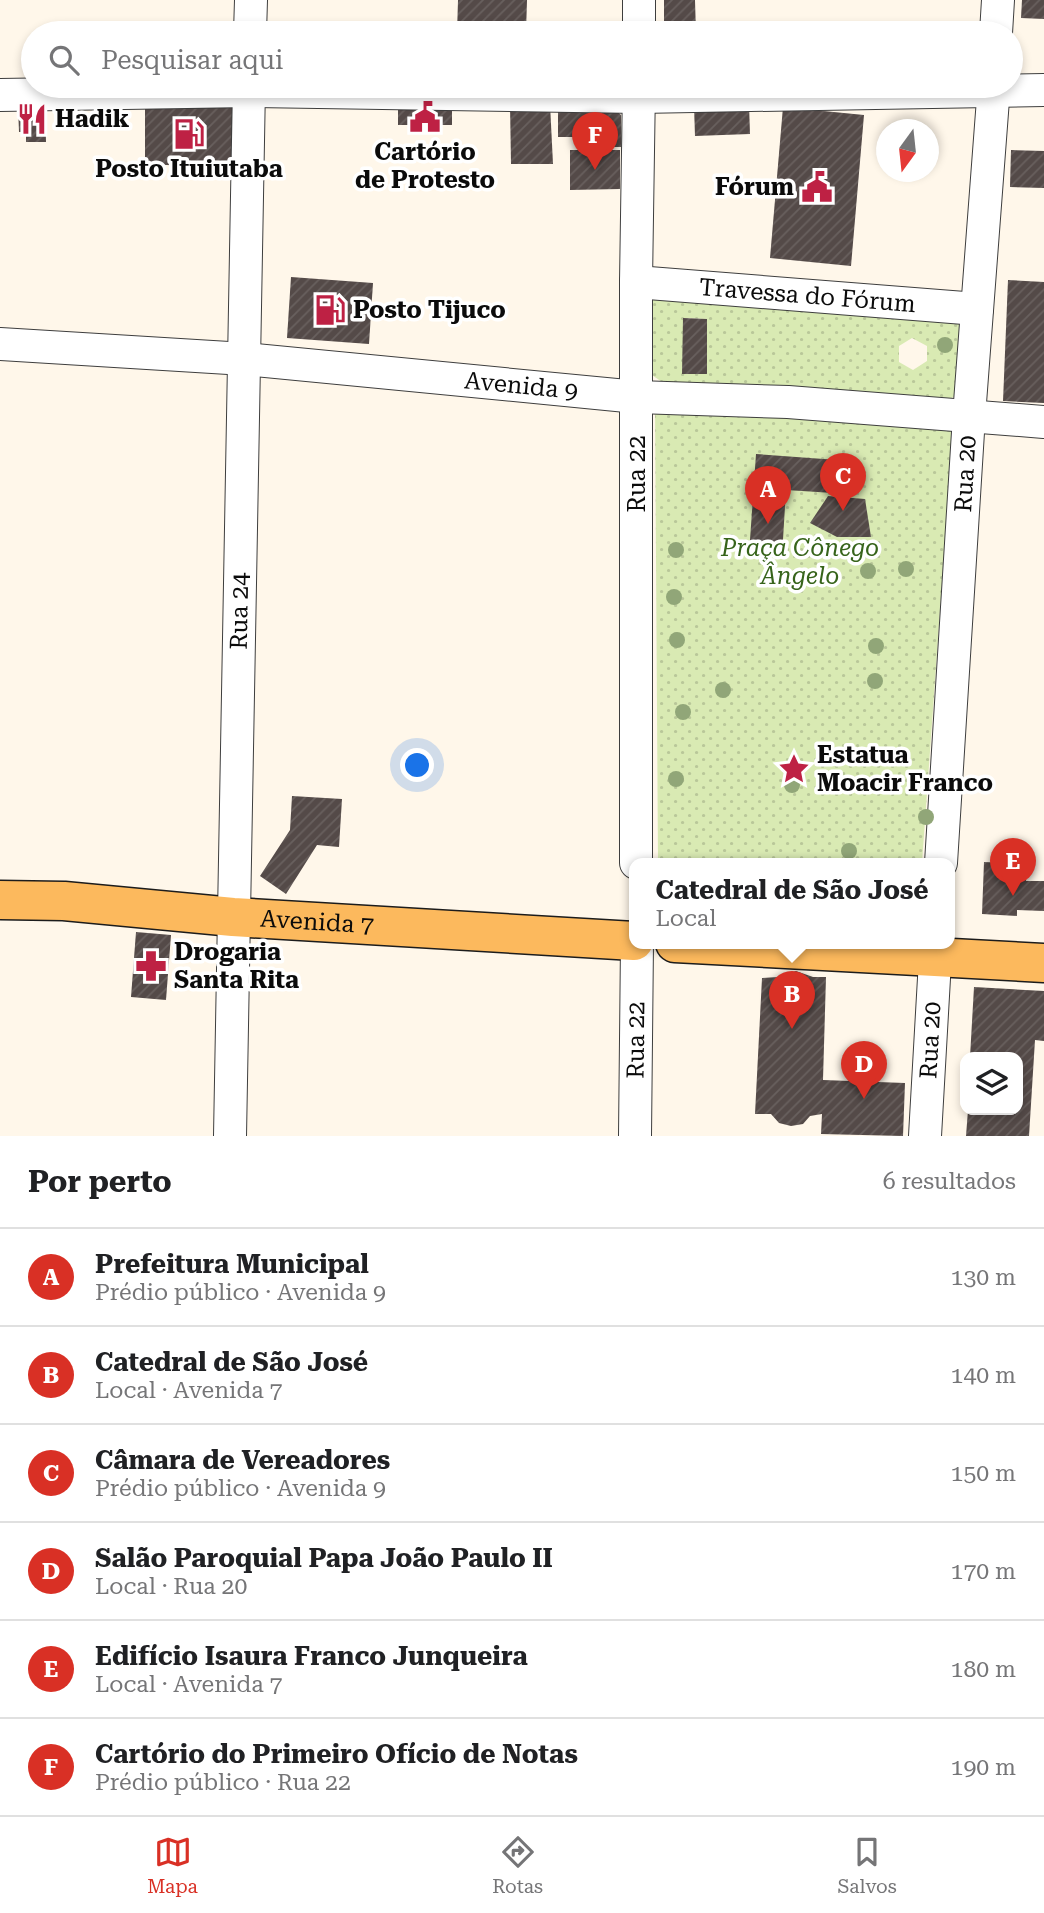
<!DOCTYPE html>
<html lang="pt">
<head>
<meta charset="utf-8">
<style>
	body { margin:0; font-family:"Roboto Serif",serif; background:#f6f6f6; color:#202124 }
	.controls { position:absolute; right:21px; bottom:21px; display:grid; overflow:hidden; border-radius:14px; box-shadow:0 4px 10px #0003 }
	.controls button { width:63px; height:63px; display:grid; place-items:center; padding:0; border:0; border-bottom:2px solid #e0e0e0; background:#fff; color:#202124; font:35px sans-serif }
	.compass { position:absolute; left:876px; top:119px; width:63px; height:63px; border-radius:50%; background:#fff; box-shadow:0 4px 10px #0003; rotate:195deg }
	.you { position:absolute; left:418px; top:766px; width:24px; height:24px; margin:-18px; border:5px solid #fff; border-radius:50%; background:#1a73e8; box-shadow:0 0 0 10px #1a73e833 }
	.badge { display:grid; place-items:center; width:46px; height:46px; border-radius:50%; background:#d93025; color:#fff; font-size:23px; font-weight:700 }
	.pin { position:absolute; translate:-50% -58px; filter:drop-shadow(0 2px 4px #0008) }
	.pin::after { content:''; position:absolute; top:37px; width:24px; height:21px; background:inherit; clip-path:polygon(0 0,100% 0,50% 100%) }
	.popup { position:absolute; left:629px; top:858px; width:326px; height:91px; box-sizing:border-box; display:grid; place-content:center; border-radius:14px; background:#fff; filter:drop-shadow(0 2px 5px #0005); font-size:23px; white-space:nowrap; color:#757577 }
	.popup b { font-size:26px; color:#202124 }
	.popup::after { content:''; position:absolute; left:50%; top:100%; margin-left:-14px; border:14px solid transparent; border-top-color:#fff }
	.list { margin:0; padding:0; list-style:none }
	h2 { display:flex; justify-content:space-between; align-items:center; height:91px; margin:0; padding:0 28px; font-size:30px }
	h2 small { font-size:23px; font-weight:400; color:#757577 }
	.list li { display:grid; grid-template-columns:46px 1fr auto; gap:21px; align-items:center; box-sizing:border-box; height:98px; padding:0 28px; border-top:2px solid #e0e0e0 }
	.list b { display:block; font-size:26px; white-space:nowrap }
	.list p { margin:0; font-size:23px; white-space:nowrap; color:#757577 }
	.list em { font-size:23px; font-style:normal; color:#757577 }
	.icon { flex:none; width:38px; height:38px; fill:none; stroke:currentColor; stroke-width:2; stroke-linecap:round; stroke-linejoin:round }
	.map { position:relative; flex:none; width:1044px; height:1136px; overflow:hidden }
	.search { position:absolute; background:#fff; box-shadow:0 4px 10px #0003; left:21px; right:21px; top:21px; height:77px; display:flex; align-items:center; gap:18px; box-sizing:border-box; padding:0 24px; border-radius:38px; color:#757577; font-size:26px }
	.sheet { height:679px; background:#fff }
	nav { display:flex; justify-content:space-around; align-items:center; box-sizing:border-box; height:98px; border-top:2px solid #e0e0e0; background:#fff; font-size:19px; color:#757577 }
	nav a { display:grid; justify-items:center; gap:4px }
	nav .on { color:#d93025 }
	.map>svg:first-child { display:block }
	.park { fill:url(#park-dots); fill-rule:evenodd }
	.building { fill:url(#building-hatch) }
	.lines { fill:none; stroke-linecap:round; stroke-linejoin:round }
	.minor-casing { stroke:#3e3e3e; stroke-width:34 }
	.major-casing { stroke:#1c1c1c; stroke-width:41 }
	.minor { stroke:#fff; stroke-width:32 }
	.major { stroke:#fcb95d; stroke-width:38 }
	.tree { fill:#91a678 }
	.labels { text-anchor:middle; stroke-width:7; stroke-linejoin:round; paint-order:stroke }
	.poi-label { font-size:24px; font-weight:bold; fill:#0b0b0b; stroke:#fff; text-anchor:start }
	.street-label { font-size:24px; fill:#0b0b0b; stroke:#fff }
	.park-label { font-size:24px; font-style:italic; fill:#37641b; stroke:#fff }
</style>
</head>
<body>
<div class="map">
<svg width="1044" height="1136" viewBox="0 0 1044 1136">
	<defs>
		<pattern id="park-dots" width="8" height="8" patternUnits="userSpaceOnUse" patternTransform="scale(1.75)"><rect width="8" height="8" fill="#d9eab3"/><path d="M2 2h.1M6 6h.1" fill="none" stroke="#b9c799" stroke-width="1.8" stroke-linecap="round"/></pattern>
		<pattern id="building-hatch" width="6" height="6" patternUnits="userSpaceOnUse" patternTransform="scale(1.75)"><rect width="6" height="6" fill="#544a48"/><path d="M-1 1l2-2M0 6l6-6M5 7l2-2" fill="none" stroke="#68605e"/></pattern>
	</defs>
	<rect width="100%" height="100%" fill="#fff7ea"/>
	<g class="park">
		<path d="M655,294L964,318L955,396L945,402L662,382L646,371L648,299ZM683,318L707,319V374H683ZM912,338L927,346V361L913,370L899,362V346Z"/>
		<polygon points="655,405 953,429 922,863 658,863"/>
	</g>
	<g class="building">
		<polygon points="458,0 527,0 526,33 457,33"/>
		<polygon points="664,0 695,0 696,33 664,33"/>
		<polygon points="1022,0 1044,0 1044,19 1021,18"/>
		<polygon points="145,104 234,104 231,168 145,164"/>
		<polygon points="510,104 550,104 553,164 511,164"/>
		<polygon points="749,104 750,134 695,136 694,106"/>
		<polygon points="18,106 45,106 46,142 26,142 26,132 19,132"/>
		<polygon points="612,107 621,115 621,147 581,147 581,137 558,137 558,108"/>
		<polygon points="783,107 864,115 851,266 770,258"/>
		<polygon points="398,108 452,109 452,125 398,125"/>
		<polygon points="570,150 620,150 620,189 570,190"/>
		<polygon points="1011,150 1044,151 1044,188 1010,187"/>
		<polygon points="291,277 373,283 369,344 287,338"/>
		<polygon points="1008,280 1044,282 1044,403 1003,401"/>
		<polygon points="683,318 707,319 707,374 682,374"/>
		<polygon points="756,454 851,461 849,494 786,490 782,556 749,554"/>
		<polygon points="828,496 865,499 871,537 837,537 810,523"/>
		<polygon points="292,796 342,799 339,847 317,845 286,894 260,876 290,830"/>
		<polygon points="984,862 1027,864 1026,881 1044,881 1044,911 1017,910 1017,916 982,914"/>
		<polygon points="136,932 171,935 166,1000 131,997"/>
		<polygon points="796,971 813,977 826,977 823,1080 905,1083 903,1136 821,1134 822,1114 810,1116 803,1124 791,1126 779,1123 771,1114 755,1114 762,978 778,977"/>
		<polygon points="974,987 1044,991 1044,1041 1035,1040 1029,1136 966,1136 968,1110 1018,1110 1018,1057 970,1057"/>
	</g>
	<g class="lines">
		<defs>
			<g id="minor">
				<polyline points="250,33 251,0"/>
				<polyline points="639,33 639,0"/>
				<polyline points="996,33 998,0"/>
				<polyline points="0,95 249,91 639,97 1044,90"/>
				<path id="s1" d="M636,282L977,309"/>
				<path id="s2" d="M0,344L245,359L637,397L788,402L1044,422"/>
				<polyline points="636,863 636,282 639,86"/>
				<path id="s3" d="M941,863L969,416L994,86"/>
				<path id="s4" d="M230,1136L249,86"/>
				<path id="s5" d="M635,1136L637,943"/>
				<path id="s6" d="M925,1136L936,943"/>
			</g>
			<g id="major">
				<path id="s7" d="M0,900L64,901L233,917L634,941"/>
				<polyline points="675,943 1044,963"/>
			</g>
		</defs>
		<use href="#minor" class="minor-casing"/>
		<use href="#major" class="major-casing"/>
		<use href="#minor" class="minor"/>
		<use href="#major" class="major"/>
	</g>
	<g class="tree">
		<circle cx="945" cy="345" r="8"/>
		<circle cx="676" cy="550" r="8"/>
		<circle cx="906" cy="569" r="8"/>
		<circle cx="868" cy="571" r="8"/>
		<circle cx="674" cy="597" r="8"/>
		<circle cx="677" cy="640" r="8"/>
		<circle cx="876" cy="646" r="8"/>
		<circle cx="875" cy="681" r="8"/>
		<circle cx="723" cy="690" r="8"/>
		<circle cx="683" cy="712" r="8"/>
		<circle cx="676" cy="779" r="8"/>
		<circle cx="792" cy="785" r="8"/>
		<circle cx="926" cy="817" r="8"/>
		<circle cx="849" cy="851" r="8"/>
	</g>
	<defs>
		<symbol id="civic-bare" viewBox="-9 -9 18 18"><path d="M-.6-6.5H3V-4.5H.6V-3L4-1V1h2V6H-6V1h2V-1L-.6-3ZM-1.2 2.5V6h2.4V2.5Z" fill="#be2144" stroke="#fff" stroke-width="2.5" paint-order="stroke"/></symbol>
		<symbol id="restaurant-bare" viewBox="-9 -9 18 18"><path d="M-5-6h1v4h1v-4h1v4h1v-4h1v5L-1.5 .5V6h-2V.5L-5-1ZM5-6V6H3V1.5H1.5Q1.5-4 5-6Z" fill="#be2144" stroke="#fff" stroke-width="2.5" paint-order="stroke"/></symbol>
		<symbol id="fuel-bare" viewBox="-9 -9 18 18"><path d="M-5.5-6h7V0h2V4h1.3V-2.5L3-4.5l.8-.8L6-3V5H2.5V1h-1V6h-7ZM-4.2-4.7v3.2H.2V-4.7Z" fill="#be2144" stroke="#fff" stroke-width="2.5" paint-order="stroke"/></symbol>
		<symbol id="sight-bare" viewBox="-9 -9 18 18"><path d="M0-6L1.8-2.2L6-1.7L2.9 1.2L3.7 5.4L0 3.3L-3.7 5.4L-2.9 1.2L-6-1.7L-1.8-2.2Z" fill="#be2144" stroke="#fff" stroke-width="2.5" paint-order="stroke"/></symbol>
		<symbol id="pharmacy-bare" viewBox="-9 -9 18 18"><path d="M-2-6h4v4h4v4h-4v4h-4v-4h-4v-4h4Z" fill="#be2144" stroke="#fff" stroke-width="2.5" paint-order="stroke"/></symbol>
	</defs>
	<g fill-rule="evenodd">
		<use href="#civic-bare" x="403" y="95" width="44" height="44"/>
		<use href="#restaurant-bare" x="10" y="97" width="44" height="44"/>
		<use href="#fuel-bare" x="167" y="112" width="44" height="44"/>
		<use href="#civic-bare" x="795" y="165" width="44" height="44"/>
		<use href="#fuel-bare" x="308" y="288" width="44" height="44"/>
		<use href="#sight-bare" x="772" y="747" width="44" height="44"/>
		<use href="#pharmacy-bare" x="129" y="944" width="44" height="44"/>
	</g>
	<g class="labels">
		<g class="poi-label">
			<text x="55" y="127">Hadik</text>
			<text x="425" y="160" text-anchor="middle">Cartório<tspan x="425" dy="28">de Protesto</tspan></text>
			<text x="189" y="177" text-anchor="middle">Posto Ituiutaba</text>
			<text x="794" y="195" text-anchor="end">Fórum</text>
			<text x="353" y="318">Posto Tijuco</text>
			<text x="817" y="763">Estatua<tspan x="817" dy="28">Moacir Franco</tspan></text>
			<text x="174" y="960">Drogaria<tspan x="174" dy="28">Santa Rita</tspan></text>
		</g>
		<g class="street-label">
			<text dy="8" stroke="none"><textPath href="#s1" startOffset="172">Travessa do Fórum</textPath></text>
			<text dy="8" stroke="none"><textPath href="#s2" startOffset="523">Avenida 9</textPath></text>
			<text transform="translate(637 474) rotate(-90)" y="8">Rua 22</text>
			<text dy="8" stroke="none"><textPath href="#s3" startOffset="390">Rua 20</textPath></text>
			<text dy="8" stroke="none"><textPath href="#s4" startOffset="525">Rua 24</textPath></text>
			<text dy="8" stroke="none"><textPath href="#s7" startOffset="318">Avenida 7</textPath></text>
			<text dy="8" stroke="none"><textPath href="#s5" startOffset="96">Rua 22</textPath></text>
			<text dy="8" stroke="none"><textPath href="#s6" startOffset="96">Rua 20</textPath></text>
		</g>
		<g class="park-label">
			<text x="800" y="556">Praça Cônego<tspan x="800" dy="28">Ângelo</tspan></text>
		</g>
	</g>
</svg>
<div class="controls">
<button><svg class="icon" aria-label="layers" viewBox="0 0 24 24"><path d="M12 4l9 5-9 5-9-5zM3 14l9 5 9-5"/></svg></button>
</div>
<svg class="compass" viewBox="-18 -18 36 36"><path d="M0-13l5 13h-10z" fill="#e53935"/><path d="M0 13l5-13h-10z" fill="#757577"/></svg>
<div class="you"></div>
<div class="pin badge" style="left:768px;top:524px">A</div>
<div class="pin badge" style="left:792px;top:1029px">B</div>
<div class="popup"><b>Catedral de São José</b>Local</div>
<div class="pin badge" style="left:843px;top:511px">C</div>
<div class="pin badge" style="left:864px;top:1099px">D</div>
<div class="pin badge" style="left:1013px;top:896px">E</div>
<div class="pin badge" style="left:595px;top:170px">F</div>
<div class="search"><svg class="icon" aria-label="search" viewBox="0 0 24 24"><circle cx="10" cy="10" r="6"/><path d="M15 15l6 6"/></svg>Pesquisar aqui</div>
</div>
<section class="sheet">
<h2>Por perto<small>6 resultados</small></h2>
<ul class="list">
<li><span class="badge">A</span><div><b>Prefeitura Municipal</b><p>Prédio público · Avenida 9</p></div><em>130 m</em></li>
<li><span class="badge">B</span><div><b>Catedral de São José</b><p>Local · Avenida 7</p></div><em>140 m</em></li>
<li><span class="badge">C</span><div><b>Câmara de Vereadores</b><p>Prédio público · Avenida 9</p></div><em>150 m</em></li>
<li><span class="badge">D</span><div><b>Salão Paroquial Papa João Paulo II</b><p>Local · Rua 20</p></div><em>170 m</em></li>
<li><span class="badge">E</span><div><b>Edifício Isaura Franco Junqueira</b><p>Local · Avenida 7</p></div><em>180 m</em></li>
<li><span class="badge">F</span><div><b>Cartório do Primeiro Ofício de Notas</b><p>Prédio público · Rua 22</p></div><em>190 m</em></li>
</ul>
</section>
<nav>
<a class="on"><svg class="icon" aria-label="map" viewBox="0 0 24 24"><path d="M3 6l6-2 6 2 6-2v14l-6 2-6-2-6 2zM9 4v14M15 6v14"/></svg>Mapa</a>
<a><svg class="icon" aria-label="directions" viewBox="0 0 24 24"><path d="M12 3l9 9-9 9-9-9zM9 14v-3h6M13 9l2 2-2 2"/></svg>Rotas</a>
<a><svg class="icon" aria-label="saved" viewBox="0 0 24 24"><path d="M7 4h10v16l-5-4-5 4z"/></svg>Salvos</a>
</nav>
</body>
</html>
